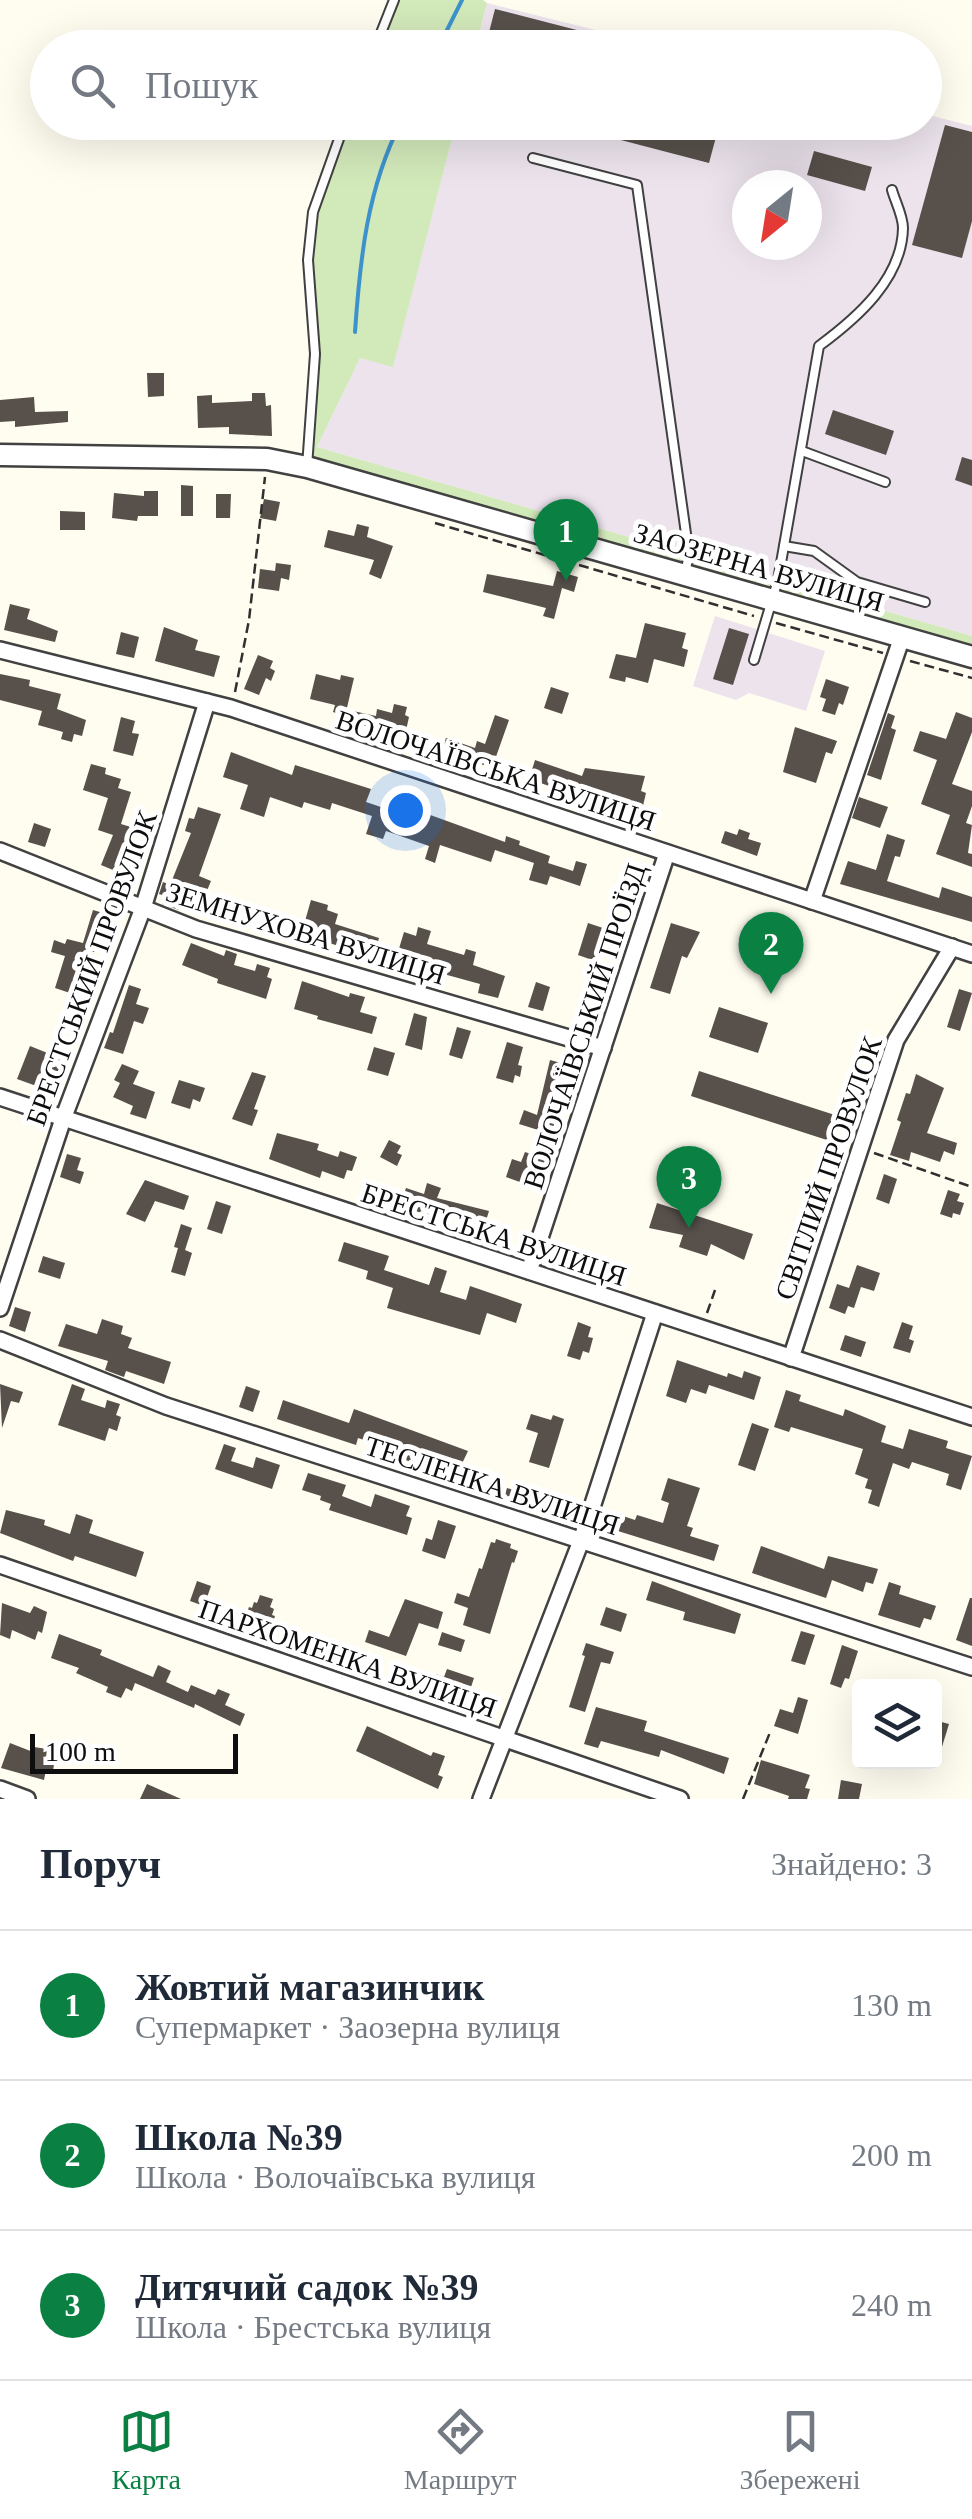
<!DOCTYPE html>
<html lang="uk">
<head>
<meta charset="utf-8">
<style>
	body { margin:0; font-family:"Times New Roman",serif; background:#f6f6f7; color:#1f2937 }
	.controls { position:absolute; right:30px; bottom:30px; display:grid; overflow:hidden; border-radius:10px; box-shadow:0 10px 40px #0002 }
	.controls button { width:90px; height:90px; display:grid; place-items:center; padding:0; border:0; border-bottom:2px solid #e0e1e3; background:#fff; color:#1f2937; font:50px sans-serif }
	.compass { position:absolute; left:732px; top:170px; width:90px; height:90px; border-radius:50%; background:#fff; box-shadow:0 10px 40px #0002; rotate:210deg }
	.scale { position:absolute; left:30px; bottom:25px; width:208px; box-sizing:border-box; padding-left:10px; border:5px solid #0e0e0e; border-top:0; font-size:28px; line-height:35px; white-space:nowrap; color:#0e0e0e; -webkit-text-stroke:8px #fff; paint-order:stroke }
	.you { position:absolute; left:405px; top:810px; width:35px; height:35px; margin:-25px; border:8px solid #fff; border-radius:50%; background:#1a73e8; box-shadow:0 0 0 15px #1a73e833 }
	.badge { display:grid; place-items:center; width:65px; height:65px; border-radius:50%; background:#0b8043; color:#fff; font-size:32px; font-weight:700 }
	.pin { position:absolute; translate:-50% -82px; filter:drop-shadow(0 2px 5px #0008) }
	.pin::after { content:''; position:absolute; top:52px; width:35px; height:30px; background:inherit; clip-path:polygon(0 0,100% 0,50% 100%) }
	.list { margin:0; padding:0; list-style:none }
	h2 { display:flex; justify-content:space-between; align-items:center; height:130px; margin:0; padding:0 40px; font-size:42px }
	h2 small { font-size:32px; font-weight:400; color:#747a83 }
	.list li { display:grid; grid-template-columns:65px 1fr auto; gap:30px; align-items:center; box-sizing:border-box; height:150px; padding:0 40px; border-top:2px solid #e0e1e3 }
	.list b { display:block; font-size:38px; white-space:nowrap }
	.list p { margin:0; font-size:32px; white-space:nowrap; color:#747a83 }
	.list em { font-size:32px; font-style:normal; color:#747a83 }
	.icon { flex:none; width:55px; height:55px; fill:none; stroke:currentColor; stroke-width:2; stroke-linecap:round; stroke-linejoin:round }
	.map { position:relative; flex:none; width:972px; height:1799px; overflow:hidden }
	.search { position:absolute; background:#fff; box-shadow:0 10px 40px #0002; left:30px; right:30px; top:30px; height:110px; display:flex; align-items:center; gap:25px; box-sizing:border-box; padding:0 35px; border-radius:55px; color:#747a83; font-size:38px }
	.sheet { height:580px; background:#fff }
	nav { display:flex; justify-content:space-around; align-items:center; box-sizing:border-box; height:140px; border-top:2px solid #e0e1e3; background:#fff; font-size:28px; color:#747a83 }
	nav a { display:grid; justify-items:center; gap:5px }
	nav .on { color:#0b8043 }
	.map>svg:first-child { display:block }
	.industrial { fill:#ece3ed; fill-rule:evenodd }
	.green { fill:#d2e9ba }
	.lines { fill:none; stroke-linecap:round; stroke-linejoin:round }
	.stream { stroke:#3e92cb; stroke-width:4 }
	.building { fill:#57504b }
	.service-casing { stroke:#414141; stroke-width:12 }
	.minor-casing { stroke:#414141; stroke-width:20 }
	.tertiary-casing { stroke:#414141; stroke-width:25 }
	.path { stroke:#303030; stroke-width:2.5; stroke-dasharray:10 5; stroke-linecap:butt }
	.service { stroke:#fff; stroke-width:8 }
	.minor { stroke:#fff; stroke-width:15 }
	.tertiary { stroke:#fff; stroke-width:20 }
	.labels { text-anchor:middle; stroke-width:10; stroke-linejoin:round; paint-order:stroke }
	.street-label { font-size:28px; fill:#0e0e0e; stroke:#fff }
</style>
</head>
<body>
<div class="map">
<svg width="972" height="1799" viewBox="0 0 972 1799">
	<rect width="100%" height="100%" fill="#fffcf0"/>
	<g class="industrial">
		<polygon points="487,3 664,47 476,48"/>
		<path d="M925,114L972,126V636L317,447L360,358L393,366L456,123L924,122ZM747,185H807V245H747Z"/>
		<polygon points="715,616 825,651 806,711 749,693 736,700 693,686"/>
	</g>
	<g class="green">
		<polygon points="394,0 483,0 487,3 476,47 375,48"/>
		<polygon points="345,123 456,123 393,367 360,358 317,447 972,636 972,657 307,467 315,354 308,260 313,212"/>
	</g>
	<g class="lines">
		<g class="stream">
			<polyline points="438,48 462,0"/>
			<path d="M355,332C360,259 367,189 401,122"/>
		</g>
	</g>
	<g class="building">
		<polygon points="495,9 631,44 630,48 485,48"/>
		<polygon points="567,122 720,122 709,163 567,126"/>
		<polygon points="945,125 972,132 972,221 962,258 912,245"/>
		<polygon points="814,151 872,167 865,191 807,175"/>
		<polygon points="147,373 164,373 164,396 148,397"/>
		<polygon points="252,393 265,393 266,406 271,405 272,436 229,434 229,427 198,428 197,396 212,395 212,403 252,401"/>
		<polygon points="34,397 35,412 68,411 68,422 15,427 15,421 0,422 0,400"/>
		<polygon points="833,410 894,431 886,455 825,434"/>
		<polygon points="962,457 972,460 972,486 955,480"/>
		<polygon points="181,485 193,486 193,516 181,516"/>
		<polygon points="144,491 158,491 158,516 138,516 137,521 112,518 114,493 144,496"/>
		<polygon points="216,494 231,494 230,518 216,518"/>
		<polygon points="264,499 280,502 276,521 260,518"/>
		<polygon points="60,511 85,512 85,530 60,530"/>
		<polygon points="357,524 369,527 367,537 393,546 381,579 369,574 374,560 324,547 328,530 354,536"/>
		<polygon points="276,563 291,565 289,580 281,578 279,591 258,588 260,569 275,571"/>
		<polygon points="557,571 578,577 574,592 562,588 554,619 543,616 546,608 483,592 487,574 553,586"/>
		<polygon points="10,604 30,609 27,619 58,631 55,642 4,630"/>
		<polygon points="645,623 686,633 682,648 688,650 684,667 654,659 648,683 626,677 625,682 609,678 616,654 636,658"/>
		<polygon points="164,627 198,640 195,650 220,656 214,677 155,661"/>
		<polygon points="729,628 749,634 733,685 713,679"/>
		<polygon points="121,632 139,637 134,658 116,654"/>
		<polygon points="258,655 273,661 270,668 275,671 271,681 266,678 259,695 244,689"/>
		<polygon points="0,674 30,680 29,686 61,694 57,709 86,720 82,736 74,734 72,742 61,739 63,732 38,725 42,711 0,700"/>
		<polygon points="316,674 340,680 341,675 354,678 345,716 333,712 335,705 310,699"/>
		<polygon points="826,679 849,687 843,705 839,703 835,715 822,711 826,699 820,697"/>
		<polygon points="551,687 569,693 562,714 544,708"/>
		<polygon points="394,704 407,707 405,715 409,717 405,735 350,722 353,711 376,716 377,709 392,713"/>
		<polygon points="956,712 972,718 972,732 952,784 972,791 972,806 966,823 972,825 968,853 972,854 972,867 936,854 950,815 921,804 937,760 913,751 920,731 946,739"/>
		<polygon points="888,713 895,716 891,728 896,730 881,780 867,775"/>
		<polygon points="495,715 509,720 492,768 442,750 446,738 475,748 477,741 485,744"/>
		<polygon points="121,717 135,721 132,733 139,734 133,756 113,751"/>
		<polygon points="795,727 837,741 832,754 826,752 816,783 783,772"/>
		<polygon points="231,752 292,775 295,765 371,789 366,802 408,816 411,808 505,842 506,836 520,841 519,845 550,856 548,863 573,871 576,861 587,864 580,886 550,876 547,885 529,880 534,863 495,850 491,862 440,845 435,863 425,859 429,846 386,831 383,839 366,834 372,816 332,803 330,810 304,802 302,808 270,797 264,817 240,809 248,785 223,777"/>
		<polygon points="535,760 582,776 585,768 645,776 641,791 646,793 642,810 626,806 626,803 578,795 579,789 551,780 549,786 538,782 540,776 531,773"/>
		<polygon points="91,764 106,768 105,774 121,779 118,788 131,792 121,824 134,828 125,857 131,859 125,875 101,865 113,835 98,830 108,798 83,790"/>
		<polygon points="859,797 888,807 880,828 852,818"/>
		<polygon points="198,807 221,814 199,876 211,881 206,893 194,889 186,908 180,906 179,910 162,904 165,896 159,894 163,882 170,885 191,833 185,831 189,818 194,819"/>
		<polygon points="34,823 51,829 45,847 28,842"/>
		<polygon points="739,829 750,833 748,839 761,843 757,856 721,843 725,831 737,835"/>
		<polygon points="887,834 905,840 900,857 895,856 887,881 939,898 942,887 972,897 972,922 840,884 848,861 876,870"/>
		<polygon points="311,900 328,905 327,910 338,914 335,924 379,938 374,956 301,935"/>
		<polygon points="93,910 110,915 103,938 98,936 94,952 87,949 81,969 87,971 79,996 55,988 65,956 51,952 54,940 65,944 67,939 83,943"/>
		<polygon points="588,923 609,930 607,936 618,940 615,951 603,947 598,962 578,955"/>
		<polygon points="671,923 700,932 687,958 682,956 670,994 650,988"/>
		<polygon points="418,927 431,931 427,944 464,955 466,949 476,952 473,965 505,976 498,998 478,993 480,984 440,973 438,980 394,965 404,932 416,936"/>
		<polygon points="191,943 224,956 226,950 237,954 234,965 255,971 257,964 270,968 267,977 272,979 266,999 217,983 218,979 182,965"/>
		<polygon points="302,981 349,997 350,993 365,997 360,1012 377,1017 372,1034 317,1019 318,1016 294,1009"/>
		<polygon points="536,982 550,987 543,1011 528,1007"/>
		<polygon points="129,985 141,989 136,1004 149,1008 143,1024 134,1021 123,1054 104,1048 110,1032 113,1033"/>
		<polygon points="959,989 972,993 960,1031 947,1027"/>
		<polygon points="719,1007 768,1023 758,1053 709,1037"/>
		<polygon points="414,1013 427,1017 422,1050 405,1045"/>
		<polygon points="457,1027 471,1031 462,1059 449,1055"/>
		<polygon points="507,1042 523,1047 518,1065 522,1066 520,1077 515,1075 513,1083 496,1078"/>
		<polygon points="30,1046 65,1060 53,1092 17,1079"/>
		<polygon points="374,1047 395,1053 388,1076 367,1070"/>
		<polygon points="550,1060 561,1063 558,1073 571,1077 565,1098 558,1096 550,1119 555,1121 551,1134 519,1124 524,1110 537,1115"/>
		<polygon points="122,1064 139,1071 133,1084 155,1092 146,1119 130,1114 133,1106 113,1097 120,1083 114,1080"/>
		<polygon points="699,1071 838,1116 830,1141 691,1096"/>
		<polygon points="252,1072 266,1076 254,1109 258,1110 252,1126 232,1119"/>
		<polygon points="916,1074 944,1088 927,1133 957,1143 954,1155 944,1151 940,1162 911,1152 909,1161 890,1155 901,1122 897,1120 906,1093 910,1094"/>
		<polygon points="179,1080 205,1088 200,1102 193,1099 190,1109 171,1103"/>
		<polygon points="277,1133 319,1144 317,1150 338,1157 340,1151 357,1157 352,1171 347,1170 344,1179 322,1171 320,1178 269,1159"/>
		<polygon points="389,1140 401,1146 397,1153 402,1155 397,1166 380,1157"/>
		<polygon points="525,1152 549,1160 539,1189 506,1177 512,1159 521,1162"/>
		<polygon points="67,1154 81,1158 77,1170 84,1172 80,1184 60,1177"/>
		<polygon points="884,1174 897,1179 889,1204 876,1199"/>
		<polygon points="145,1180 189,1196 184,1210 155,1201 145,1222 126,1214"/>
		<polygon points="427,1183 441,1188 437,1198 489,1211 484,1227 439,1212 437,1218 400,1206 406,1188 424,1194"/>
		<polygon points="948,1190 960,1194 957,1201 964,1203 960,1215 953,1213 952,1218 940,1214"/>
		<polygon points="216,1201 231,1206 222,1234 207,1229"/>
		<polygon points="657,1203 753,1234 744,1260 711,1244 707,1256 679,1247 683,1235 649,1228"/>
		<polygon points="181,1224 192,1228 185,1250 192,1253 185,1276 171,1272 178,1248 174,1247"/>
		<polygon points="344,1242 389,1256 384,1270 429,1285 435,1267 447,1271 440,1292 466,1300 470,1286 522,1304 516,1323 487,1313 480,1335 387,1308 393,1288 366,1279 368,1271 338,1261"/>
		<polygon points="43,1256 65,1263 60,1279 38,1272"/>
		<polygon points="857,1265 880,1273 874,1291 861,1287 854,1308 848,1306 845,1314 829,1308 837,1284 849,1288"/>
		<polygon points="15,1307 31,1312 25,1332 9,1326"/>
		<polygon points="102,1319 123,1326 121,1334 132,1338 128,1348 171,1362 164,1384 126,1371 124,1377 121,1376 105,1370 108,1361 58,1346 66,1324 97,1334"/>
		<polygon points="578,1322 591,1327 588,1337 593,1338 589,1353 583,1351 580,1360 567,1356"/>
		<polygon points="902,1322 913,1326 909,1339 914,1341 910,1353 893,1348"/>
		<polygon points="845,1335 866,1342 861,1357 840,1350"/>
		<polygon points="677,1360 727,1377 728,1373 742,1378 744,1371 761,1377 754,1400 709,1385 706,1394 691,1389 686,1403 666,1396"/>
		<polygon points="0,1384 23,1392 19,1403 11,1401 2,1428"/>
		<polygon points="72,1384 85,1389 81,1400 105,1408 107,1400 120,1404 116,1415 121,1417 117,1431 109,1428 105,1441 58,1425"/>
		<polygon points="246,1386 260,1391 253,1412 239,1407"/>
		<polygon points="786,1390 801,1395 799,1401 843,1416 845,1409 886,1426 881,1442 903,1449 909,1429 948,1441 946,1448 972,1456 961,1490 946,1485 949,1474 912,1462 909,1469 893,1463 879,1507 868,1503 872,1490 865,1488 868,1479 855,1474 863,1449 791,1427 789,1432 774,1427"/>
		<polygon points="283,1400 349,1423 354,1409 468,1451 456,1476 380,1452 382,1446 358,1438 356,1445 277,1419"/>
		<polygon points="531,1414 551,1420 553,1415 564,1419 549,1468 529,1462 538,1433 526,1429"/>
		<polygon points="752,1423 769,1429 755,1471 738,1465"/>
		<polygon points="224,1444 236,1448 231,1461 253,1468 256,1457 280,1465 272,1489 215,1469"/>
		<polygon points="308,1473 346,1485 342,1496 371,1507 375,1494 410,1506 406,1516 412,1518 407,1535 329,1510 331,1504 320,1500 321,1496 302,1490"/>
		<polygon points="668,1478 700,1488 687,1526 693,1528 690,1536 719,1545 714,1561 618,1531 623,1516 635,1520 637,1515 663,1523 669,1503 661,1500"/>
		<polygon points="507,1488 535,1497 530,1511 503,1502"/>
		<polygon points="6,1510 45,1520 44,1525 70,1534 76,1514 93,1520 89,1533 144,1552 136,1577 75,1556 73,1561 0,1533"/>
		<polygon points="438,1520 456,1526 445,1559 422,1551 426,1538 432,1540"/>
		<polygon points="496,1539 511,1544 510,1548 518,1551 514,1563 512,1562 490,1634 463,1625 468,1608 454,1603 457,1593 469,1597 479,1568 482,1569 491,1542 495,1543"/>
		<polygon points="761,1546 824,1569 828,1556 878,1569 873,1584 866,1582 863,1592 832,1580 826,1598 752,1573"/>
		<polygon points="197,1581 211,1586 204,1606 190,1601"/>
		<polygon points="652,1581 741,1614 735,1634 683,1620 685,1612 646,1600"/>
		<polygon points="889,1582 901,1586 899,1594 936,1606 931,1620 924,1618 920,1628 878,1615"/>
		<polygon points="260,1595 273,1599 270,1607 274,1609 272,1615 275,1616 270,1631 243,1622 249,1607 252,1608 254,1602 257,1603"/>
		<polygon points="970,1598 972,1598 972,1646 956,1640"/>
		<polygon points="405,1599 443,1612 438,1629 419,1623 406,1656 365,1642 369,1630 389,1637"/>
		<polygon points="2,1603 30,1613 34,1606 47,1612 42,1633 38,1631 35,1640 12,1630 10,1639 0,1635"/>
		<polygon points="606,1607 627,1614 621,1632 600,1625"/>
		<polygon points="801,1631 815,1635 805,1665 791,1661"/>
		<polygon points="442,1632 465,1640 461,1652 438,1645"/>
		<polygon points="59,1634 102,1650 100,1655 153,1677 158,1665 171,1671 166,1682 188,1692 191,1685 215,1695 218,1689 230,1694 225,1705 245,1714 240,1726 195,1704 194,1708 135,1683 132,1691 126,1688 121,1698 106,1692 108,1687 76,1673 79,1668 51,1658"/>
		<polygon points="586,1643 614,1652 610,1664 601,1662 585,1712 569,1707 585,1656 582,1655"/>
		<polygon points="842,1645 858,1651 849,1679 845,1678 841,1688 830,1684"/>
		<polygon points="447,1669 474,1678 470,1690 454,1685 451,1691 433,1685 436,1674 444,1677"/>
		<polygon points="798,1697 808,1700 798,1734 774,1726 780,1709 793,1713"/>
		<polygon points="596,1707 647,1721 644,1731 729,1758 724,1774 661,1750 659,1757 601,1741 598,1748 584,1744"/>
		<polygon points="934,1720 949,1724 937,1763 934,1763"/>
		<polygon points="367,1726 431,1756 433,1752 445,1756 438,1775 443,1777 438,1789 356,1751"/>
		<polygon points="10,1743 33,1752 34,1747 47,1749 46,1757 55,1758 53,1771 46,1770 44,1780 1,1768"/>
		<polygon points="761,1760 810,1775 805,1788 810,1789 807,1799 788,1799 789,1796 754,1784"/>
		<polygon points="841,1780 862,1784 859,1799 838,1799"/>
		<polygon points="147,1784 181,1799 140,1799"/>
	</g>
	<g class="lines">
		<defs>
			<g id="service">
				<polyline points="375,48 394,0"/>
				<polyline points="533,158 637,185 689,555 685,573"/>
				<polyline points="802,451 885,482"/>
				<polyline points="307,467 315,354 308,260 313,212 345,122"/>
				<polyline points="784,546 814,551 857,582 925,602"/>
				<path d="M754,660L778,580L819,346C857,318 902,279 903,228C903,216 895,201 892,190"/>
			</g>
			<g id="minor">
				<polyline points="0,650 231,708 972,954"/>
				<polyline points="0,851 196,929 603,1048"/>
				<polyline points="812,901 902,637"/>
				<polyline points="0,1097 972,1417"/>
				<polyline points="529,1271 667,853"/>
				<polyline points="0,1308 63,1119 143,908 207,702"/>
				<polyline points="0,1340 166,1406 972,1667"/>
				<polyline points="791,1358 896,1040 952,947"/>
				<polyline points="0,1565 680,1799"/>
				<polyline points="0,1789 27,1799"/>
				<polyline points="481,1799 581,1541 655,1313"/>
			</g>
			<polyline id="tertiary" points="0,455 267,459 307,467 972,657"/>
		</defs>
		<use href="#service" class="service-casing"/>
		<use href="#minor" class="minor-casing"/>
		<use href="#tertiary" class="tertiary-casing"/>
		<g class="path">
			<polyline points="435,523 754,616"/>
			<polyline points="776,623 883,653"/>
			<polyline points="910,661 972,678"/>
			<polyline points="235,692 249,620 265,477"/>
			<polyline points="874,1153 972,1187"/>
			<polyline points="707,1313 715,1290"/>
			<polyline points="743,1799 771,1730"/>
		</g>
		<use href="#service" class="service"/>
		<use href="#minor" class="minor"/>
		<use href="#tertiary" class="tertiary"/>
	</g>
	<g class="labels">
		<g class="street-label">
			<text transform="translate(759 567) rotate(16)" y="10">ЗАОЗЕРНА ВУЛИЦЯ</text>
			<text transform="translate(496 770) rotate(18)" y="10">ВОЛОЧАЇВСЬКА ВУЛИЦЯ</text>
			<text transform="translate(306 933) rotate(17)" y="10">ЗЕМНУХОВА ВУЛИЦЯ</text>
			<text transform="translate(91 968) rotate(-70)" y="10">БРЕСТСЬКИЙ ПРОВУЛОК</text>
			<text transform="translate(584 1026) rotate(-72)" y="10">ВОЛОЧАЇВСЬКИЙ ПРОЇЗД</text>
			<text transform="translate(828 1168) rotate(-71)" y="10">СВІТЛИЙ ПРОВУЛОК</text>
			<text transform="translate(494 1234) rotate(18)" y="10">БРЕСТСЬКА ВУЛИЦЯ</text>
			<text transform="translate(492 1485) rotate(18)" y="10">ТЕСЛЕНКА ВУЛИЦЯ</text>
			<text transform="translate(348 1658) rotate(19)" y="10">ПАРХОМЕНКА ВУЛИЦЯ</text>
		</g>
	</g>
</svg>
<div class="controls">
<button><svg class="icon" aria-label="layers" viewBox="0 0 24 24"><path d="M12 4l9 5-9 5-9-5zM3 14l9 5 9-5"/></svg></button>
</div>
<svg class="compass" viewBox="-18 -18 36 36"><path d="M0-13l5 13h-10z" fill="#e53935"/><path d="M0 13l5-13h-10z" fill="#747a83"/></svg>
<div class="scale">100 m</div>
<div class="you"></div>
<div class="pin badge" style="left:566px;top:581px">1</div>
<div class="pin badge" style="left:771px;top:994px">2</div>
<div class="pin badge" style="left:689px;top:1228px">3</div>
<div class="search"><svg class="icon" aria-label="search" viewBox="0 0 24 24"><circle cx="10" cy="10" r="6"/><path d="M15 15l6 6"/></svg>Пошук</div>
</div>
<section class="sheet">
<h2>Поруч<small>Знайдено: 3</small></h2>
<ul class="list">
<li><span class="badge">1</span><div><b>Жовтий магазинчик</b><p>Супермаркет · Заозерна вулиця</p></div><em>130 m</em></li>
<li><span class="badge">2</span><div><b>Школа №39</b><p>Школа · Волочаївська вулиця</p></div><em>200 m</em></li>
<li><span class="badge">3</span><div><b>Дитячий садок №39</b><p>Школа · Брестська вулиця</p></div><em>240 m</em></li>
</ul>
</section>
<nav>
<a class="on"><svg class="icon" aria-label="map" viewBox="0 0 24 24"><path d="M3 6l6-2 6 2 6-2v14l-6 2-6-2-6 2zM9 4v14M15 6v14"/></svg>Карта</a>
<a><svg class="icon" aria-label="directions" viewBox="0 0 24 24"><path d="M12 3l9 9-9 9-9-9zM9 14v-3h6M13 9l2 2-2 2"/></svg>Маршрут</a>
<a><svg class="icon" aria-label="saved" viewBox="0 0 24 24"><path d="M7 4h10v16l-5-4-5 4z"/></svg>Збережені</a>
</nav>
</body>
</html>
